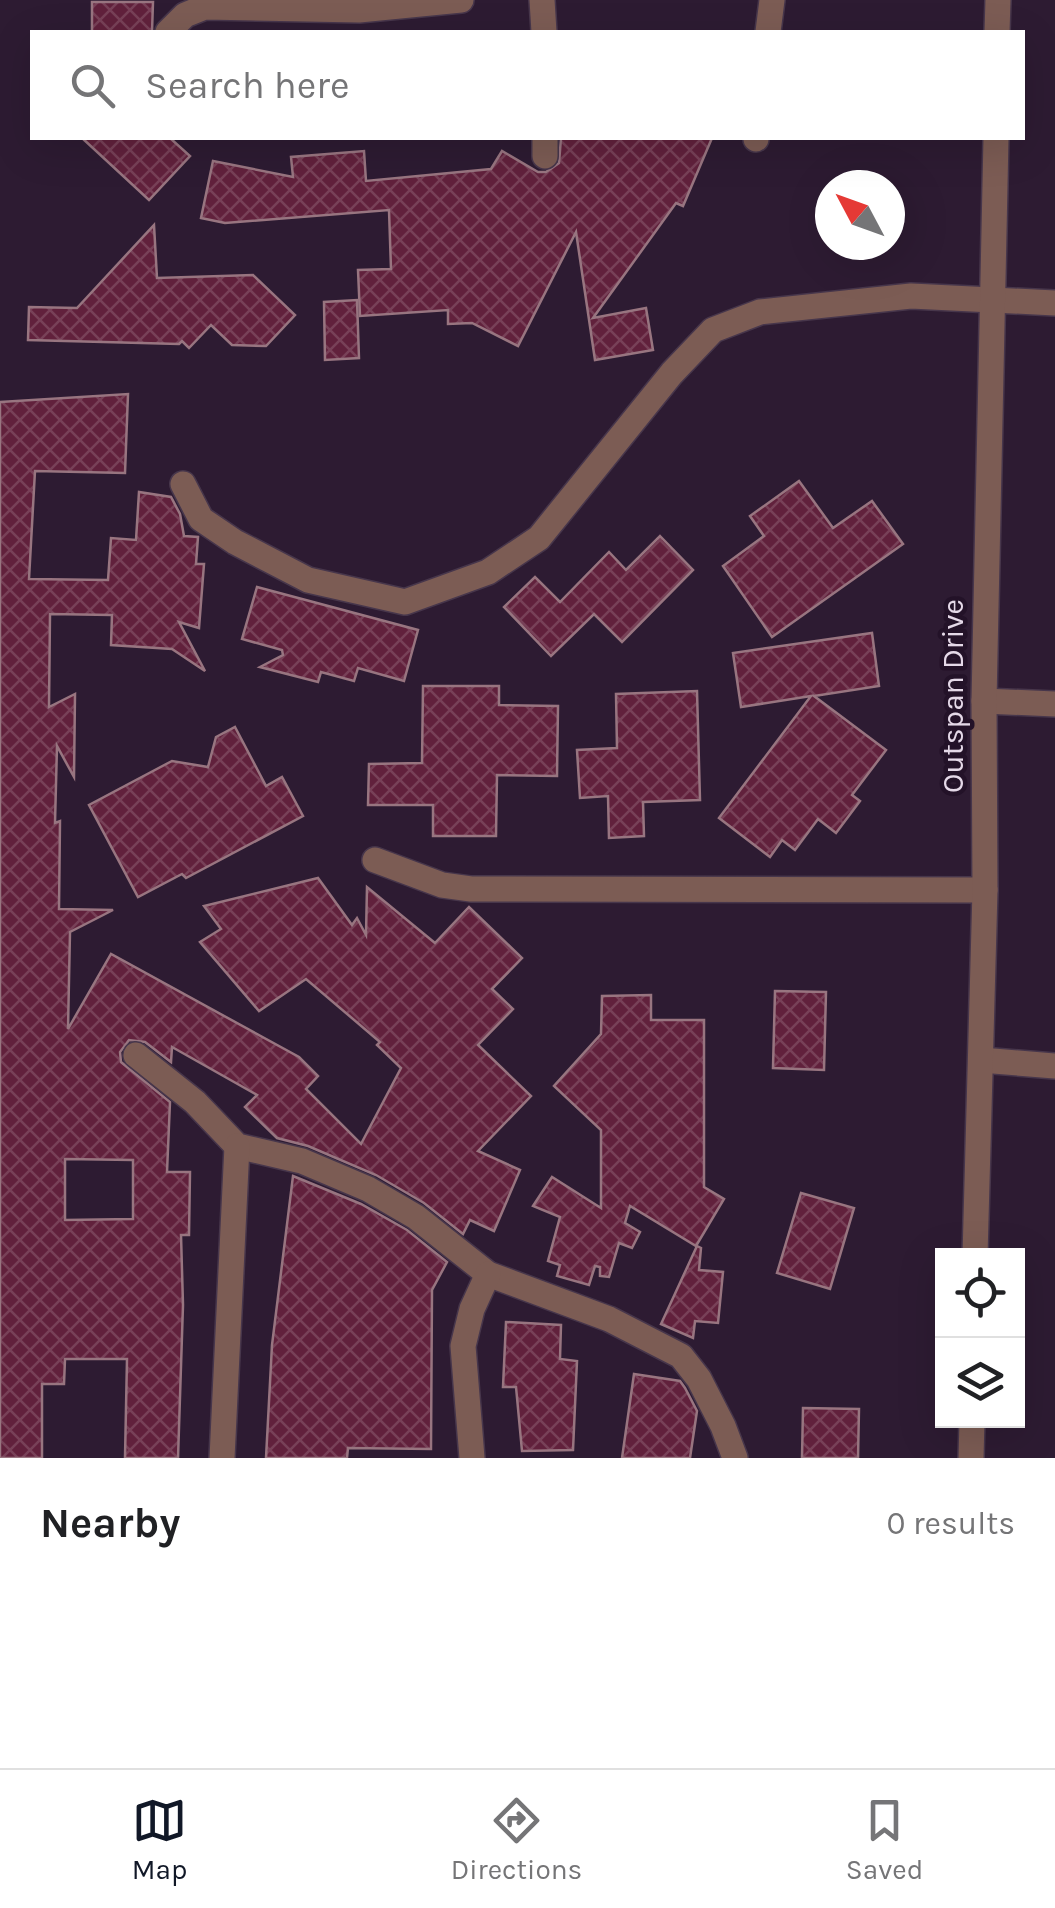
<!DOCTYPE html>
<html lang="en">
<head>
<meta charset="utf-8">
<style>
	body { margin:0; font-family:Karla,sans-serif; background:#f2f2f2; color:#202124 }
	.controls { position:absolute; right:30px; bottom:30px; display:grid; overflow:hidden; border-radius:0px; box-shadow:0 10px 40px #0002 }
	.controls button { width:90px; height:90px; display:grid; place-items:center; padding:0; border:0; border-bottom:2px solid #e0e0e0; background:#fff; color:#202124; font:50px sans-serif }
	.compass { position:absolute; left:815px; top:170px; width:90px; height:90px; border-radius:50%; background:#fff; box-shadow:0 10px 40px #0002; rotate:311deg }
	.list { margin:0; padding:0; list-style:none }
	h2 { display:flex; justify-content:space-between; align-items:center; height:130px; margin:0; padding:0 40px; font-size:42px }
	h2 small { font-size:32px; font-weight:400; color:#757577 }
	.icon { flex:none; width:55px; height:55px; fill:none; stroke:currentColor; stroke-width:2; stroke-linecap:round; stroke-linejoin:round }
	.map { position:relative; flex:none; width:1055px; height:1458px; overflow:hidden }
	.search { position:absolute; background:#fff; box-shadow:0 10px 40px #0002; left:30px; right:30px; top:30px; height:110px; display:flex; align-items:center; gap:25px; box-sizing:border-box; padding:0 35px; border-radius:0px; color:#757577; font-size:38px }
	.sheet { height:310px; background:#fff }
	nav { display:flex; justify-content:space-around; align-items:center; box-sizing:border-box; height:140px; border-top:2px solid #e0e0e0; background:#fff; font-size:28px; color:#757577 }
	nav a { display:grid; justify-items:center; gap:5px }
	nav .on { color:#111827 }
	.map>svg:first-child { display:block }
	.building { fill:url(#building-cross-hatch); stroke:#987580; stroke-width:2.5; fill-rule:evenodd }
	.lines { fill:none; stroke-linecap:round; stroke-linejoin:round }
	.minor-casing { stroke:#47364b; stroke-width:28 }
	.minor { stroke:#7c5c54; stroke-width:25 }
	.labels { text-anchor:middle; stroke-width:9; stroke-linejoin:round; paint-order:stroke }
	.street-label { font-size:30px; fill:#e5d9e8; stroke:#231228 }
</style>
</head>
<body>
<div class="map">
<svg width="1055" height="1458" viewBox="0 0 1055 1458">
	<defs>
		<pattern id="building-cross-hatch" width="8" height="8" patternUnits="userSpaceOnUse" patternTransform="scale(2.5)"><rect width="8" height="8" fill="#61213c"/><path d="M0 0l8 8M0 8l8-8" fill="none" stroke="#784158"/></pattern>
	</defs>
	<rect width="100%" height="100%" fill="#2d1b32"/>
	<g class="building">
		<polygon points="92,2 153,2 152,32 92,32"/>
		<polygon points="82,138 170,138 190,156 149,200"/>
		<polygon points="561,138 712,138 683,206 676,203 593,318 646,308 653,350 595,360 576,232 518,346 472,323 448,324 448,310 360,316 358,270 391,269 389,210 225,223 201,218 213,161 293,177 291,157 364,151 366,181 491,169 502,151 538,172 546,172 559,163"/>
		<polygon points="154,225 157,278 253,275 295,315 266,346 232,345 211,325 189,348 182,341 179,344 28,340 29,307 77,308"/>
		<polygon points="357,300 359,358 325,360 324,302"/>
		<path d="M128,394L125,473L35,471L29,579L108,580L111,538L136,540L139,492L171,497L180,514L184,536L198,537L196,564H204L199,628L179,622L205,671L172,649L111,645L112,615L50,614L49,707L75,694L74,777L57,746L55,823L60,821L59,909L113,910L70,932L68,1029L111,954L299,1057L318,1076L306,1089L361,1144L401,1068L377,1045L380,1042L306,979L259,1011L200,942L221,929L204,906L318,878L352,925L357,918L366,935L367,887L435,943L469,907L522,958L492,989L513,1009L478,1045L531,1096L478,1151L520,1170L494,1231L470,1220L463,1234L424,1203L376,1175L308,1146L277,1138L245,1107L257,1095L172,1047L171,1062L145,1042L129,1040L120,1052L121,1062L170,1102L167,1172H190L189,1235H181L183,1305L178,1458H125L127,1359H65L64,1384H42V1458H0V402ZM65,1159L133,1160V1219L65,1220Z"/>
		<polygon points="799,481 833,528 872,501 903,544 772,637 723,566 764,536 750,516"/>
		<polygon points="660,536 693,570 622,642 594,614 551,656 504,607 535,577 560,602 609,552 626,570"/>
		<polygon points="257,587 418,630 404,681 358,668 354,681 321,672 318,682 260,667 283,655 282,650 242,639"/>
		<polygon points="872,633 879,686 814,696 886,750 852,795 860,801 836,833 818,819 795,850 782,840 770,857 719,818 811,696 741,707 733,653"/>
		<polygon points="423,686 499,686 499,705 558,706 557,776 497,775 496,836 433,836 433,805 368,805 369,764 422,763"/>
		<polygon points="697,691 700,800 643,802 644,836 609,838 608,796 580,798 577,750 617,748 616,694"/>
		<polygon points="235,727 266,786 282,777 303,816 186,878 182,874 138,897 89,805 172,761 208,767 216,737"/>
		<polygon points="775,991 826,992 824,1070 773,1068"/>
		<polygon points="651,995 651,1020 704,1020 704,1187 724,1199 696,1246 630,1206 625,1223 640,1232 632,1248 619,1243 609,1277 600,1276 600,1267 595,1266 589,1285 557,1276 560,1265 548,1261 560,1217 533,1206 552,1177 601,1208 601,1130 554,1086 601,1034 602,996"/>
		<polygon points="293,1176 361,1204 407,1230 447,1262 432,1290 431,1449 348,1448 347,1458 266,1458 272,1345"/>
		<polygon points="801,1193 854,1208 830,1289 777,1273"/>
		<polygon points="697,1246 701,1248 699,1270 723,1272 718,1323 695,1321 693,1338 661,1324"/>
		<polygon points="506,1322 561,1325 560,1359 577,1361 573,1450 522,1451 516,1387 503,1387"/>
		<polygon points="634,1374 680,1381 685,1388 697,1411 690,1458 622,1458"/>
		<polygon points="803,1408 859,1409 858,1458 802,1458"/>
	</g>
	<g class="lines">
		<defs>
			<g id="minor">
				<polyline points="542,0 544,32"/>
				<polyline points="168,32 185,15 205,7 359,10 461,0"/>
				<polyline points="768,32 772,0"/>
				<polyline points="997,32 998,0"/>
				<polyline points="756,139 756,138"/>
				<polyline points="545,156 545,138"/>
				<polyline points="183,484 201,519 235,542 308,580 405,602 488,572 539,538 672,373 713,330 760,312 911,296 1055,303"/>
				<polyline points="984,701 1055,704"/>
				<polyline points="375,860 442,885 471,889 985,890"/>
				<polyline points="136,1055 195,1102 237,1146 302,1161 368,1189 416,1217 488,1274 609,1319 681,1356 699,1379 723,1426 735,1458"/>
				<polyline points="981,1060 1055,1066"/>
				<polyline points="975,1256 985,890 984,701 996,138"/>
				<polyline points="222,1458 237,1146"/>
				<polyline points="472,1458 463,1346 472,1309 488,1274"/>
				<polyline points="971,1458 972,1420"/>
			</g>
		</defs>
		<use href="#minor" class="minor-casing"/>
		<use href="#minor" class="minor"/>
	</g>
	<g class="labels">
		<g class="street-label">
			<text transform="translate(953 696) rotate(-90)" y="10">Outspan Drive</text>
		</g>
	</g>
</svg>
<div class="controls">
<button><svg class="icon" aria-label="locate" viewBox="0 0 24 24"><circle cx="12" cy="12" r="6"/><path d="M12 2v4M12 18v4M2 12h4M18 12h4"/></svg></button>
<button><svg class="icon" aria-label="layers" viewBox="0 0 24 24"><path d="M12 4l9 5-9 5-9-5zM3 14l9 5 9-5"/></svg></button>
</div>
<svg class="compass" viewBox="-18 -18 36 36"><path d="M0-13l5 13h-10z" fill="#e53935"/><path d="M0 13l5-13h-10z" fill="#757577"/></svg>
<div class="search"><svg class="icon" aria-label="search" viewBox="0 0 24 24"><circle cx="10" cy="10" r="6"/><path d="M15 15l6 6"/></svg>Search here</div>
</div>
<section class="sheet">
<h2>Nearby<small>0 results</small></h2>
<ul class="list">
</ul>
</section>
<nav>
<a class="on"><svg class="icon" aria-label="map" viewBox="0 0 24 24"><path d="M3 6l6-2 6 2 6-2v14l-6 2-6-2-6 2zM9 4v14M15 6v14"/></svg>Map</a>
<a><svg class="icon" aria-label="directions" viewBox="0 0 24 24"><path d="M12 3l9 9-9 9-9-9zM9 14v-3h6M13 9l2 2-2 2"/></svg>Directions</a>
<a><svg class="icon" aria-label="saved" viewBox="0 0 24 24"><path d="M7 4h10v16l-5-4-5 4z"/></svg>Saved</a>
</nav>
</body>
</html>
